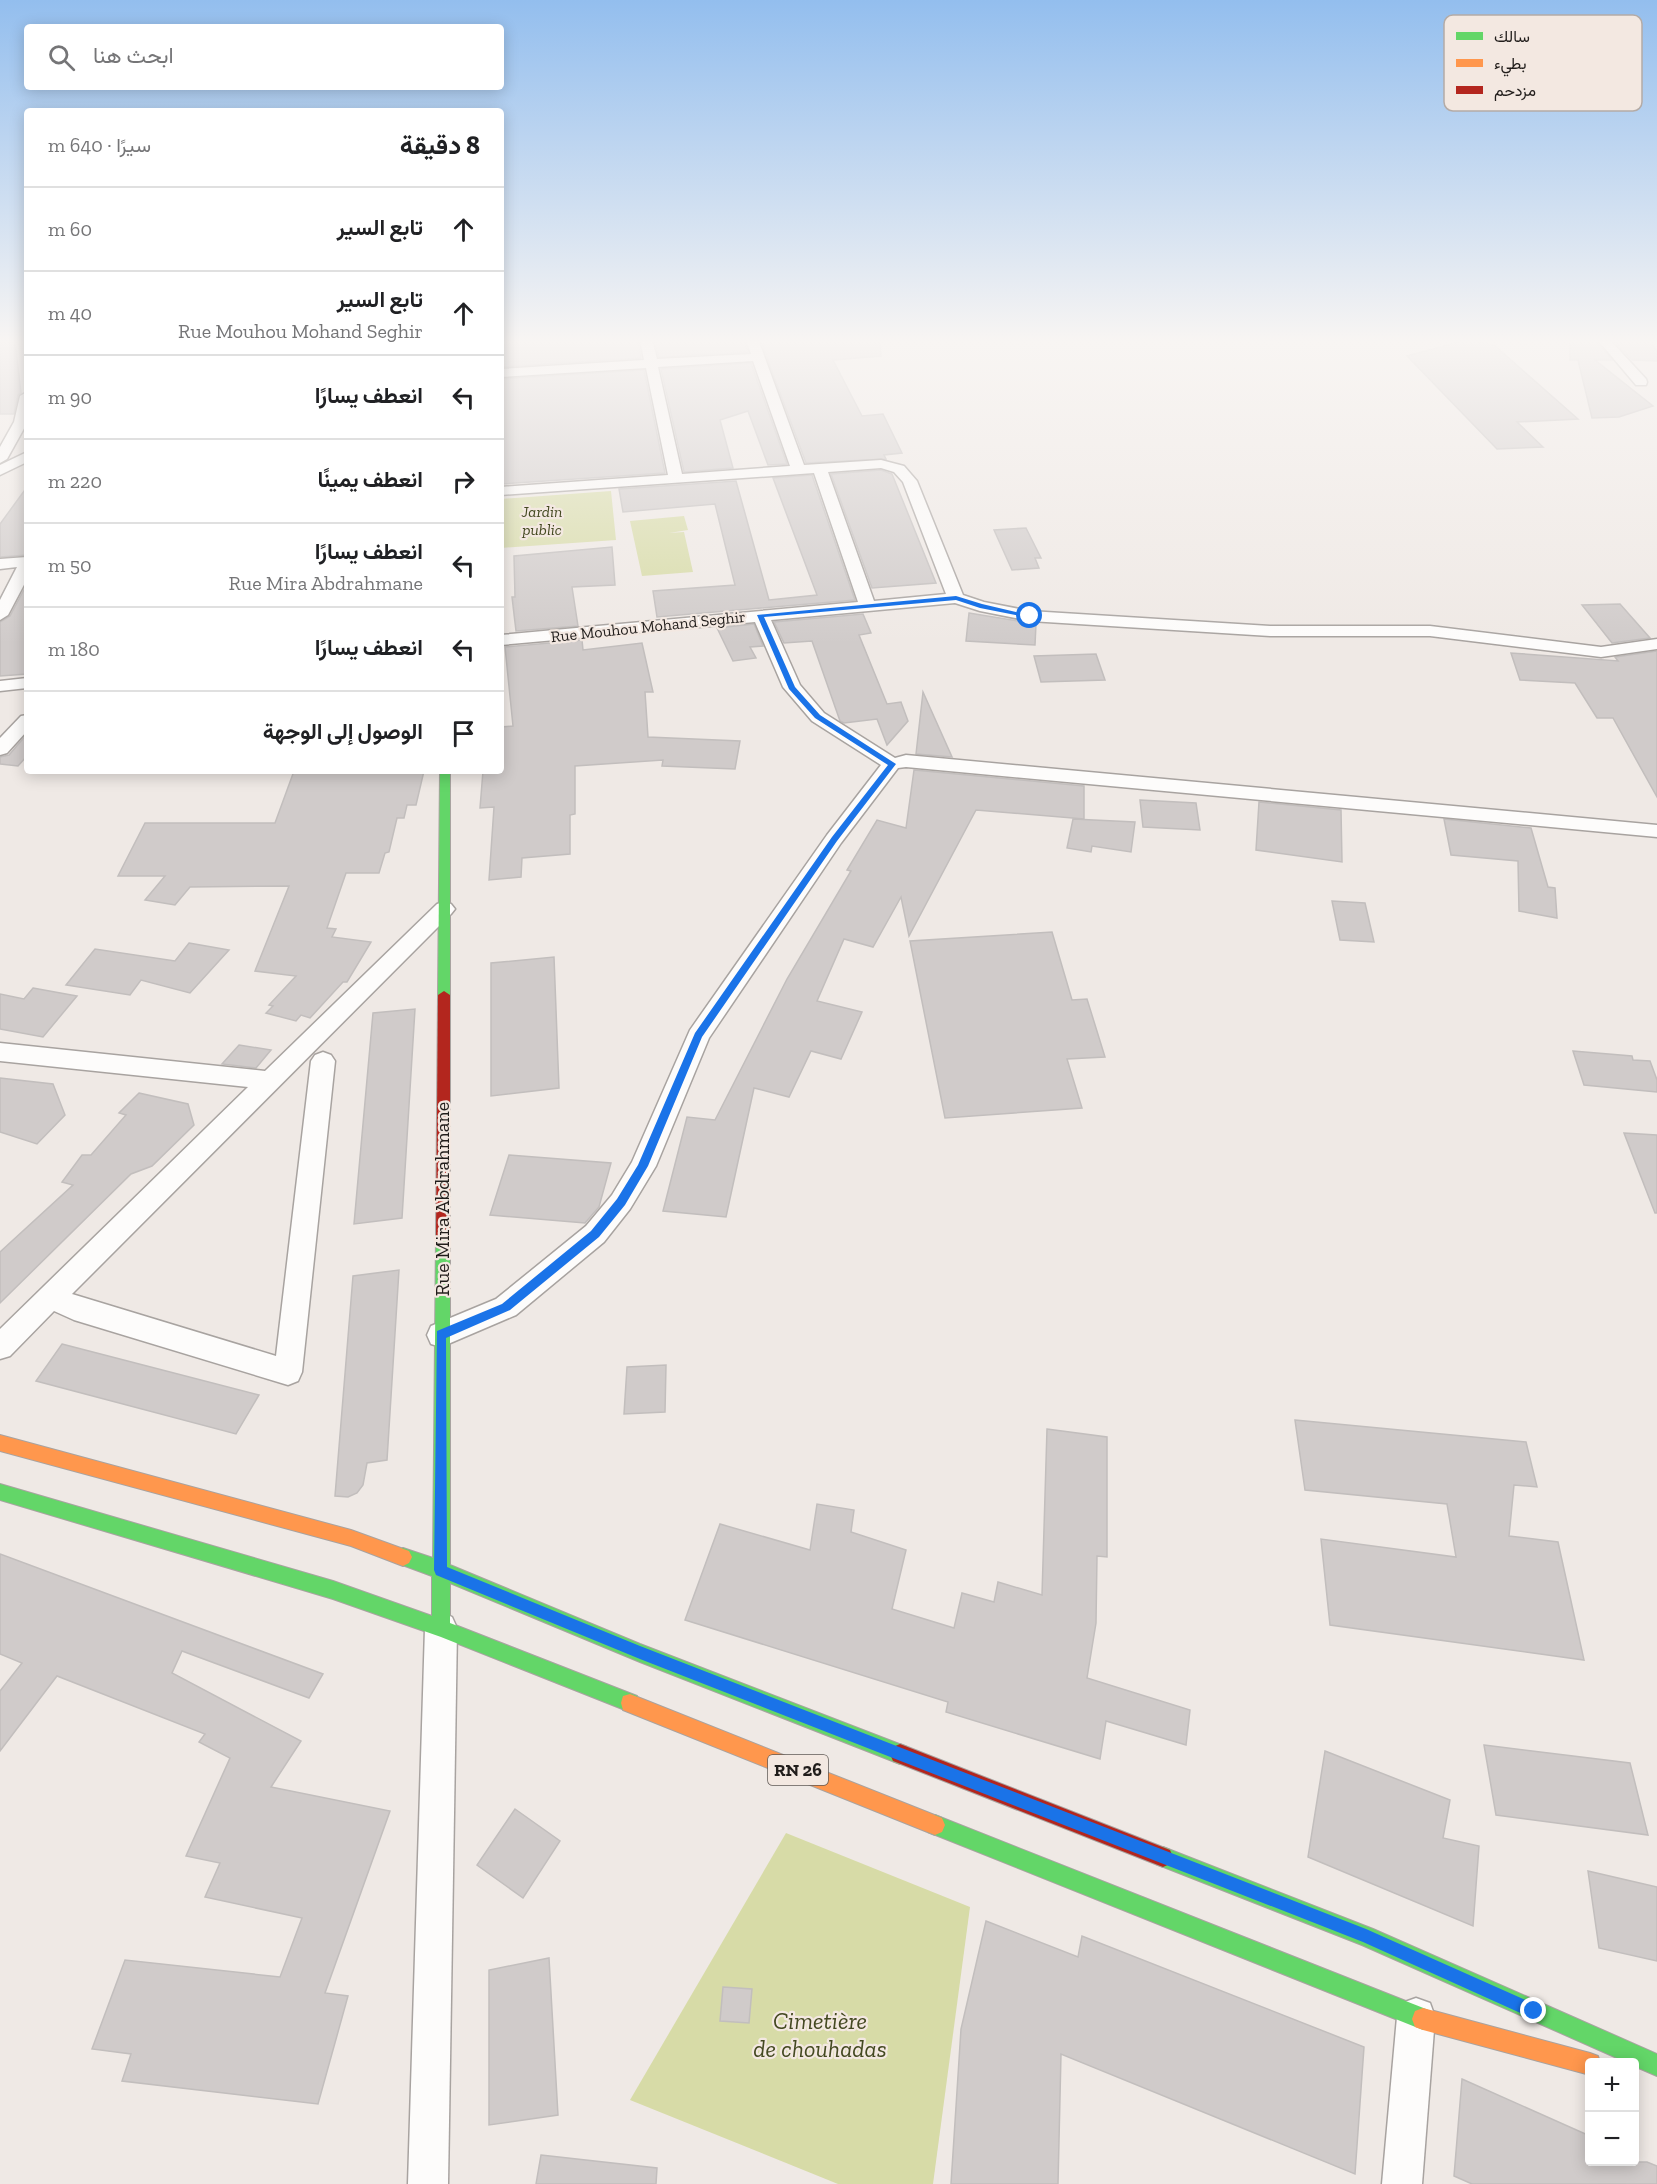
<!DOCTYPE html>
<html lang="ar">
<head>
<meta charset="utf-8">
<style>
	body { margin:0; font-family:"Zilla Slab",Vazirmatn,serif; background:#f2f2f2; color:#202124; direction:rtl }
	.controls { position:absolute; right:18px; bottom:18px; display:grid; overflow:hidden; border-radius:6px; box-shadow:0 3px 15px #0003 }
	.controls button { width:54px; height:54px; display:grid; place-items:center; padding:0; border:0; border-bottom:2px solid #e0e0e0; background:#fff; color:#202124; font:30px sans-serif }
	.stop { position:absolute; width:18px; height:18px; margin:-14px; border:4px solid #1a73e8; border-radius:50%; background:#fff }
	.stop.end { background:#1a73e8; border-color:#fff; box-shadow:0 2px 6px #0008 }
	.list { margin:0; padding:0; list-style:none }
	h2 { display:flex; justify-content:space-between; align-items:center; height:78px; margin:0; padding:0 24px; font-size:26px }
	h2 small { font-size:20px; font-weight:400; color:#757577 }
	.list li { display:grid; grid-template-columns:39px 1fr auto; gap:18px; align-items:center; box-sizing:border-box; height:84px; padding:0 24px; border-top:2px solid #e0e0e0 }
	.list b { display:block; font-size:22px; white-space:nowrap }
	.list p { margin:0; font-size:20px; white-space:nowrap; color:#757577 }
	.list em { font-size:20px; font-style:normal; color:#757577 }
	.icon { flex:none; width:33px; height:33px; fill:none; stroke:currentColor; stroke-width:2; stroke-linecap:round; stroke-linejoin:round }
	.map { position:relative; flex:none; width:1657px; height:2184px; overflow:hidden; direction:ltr }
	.search { position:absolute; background:#fff; box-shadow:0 3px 15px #0003; left:24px; top:24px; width:480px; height:66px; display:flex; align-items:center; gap:15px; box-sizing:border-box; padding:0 21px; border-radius:6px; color:#757577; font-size:22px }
	.panel { position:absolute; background:#fff; box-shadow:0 3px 15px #0003; left:24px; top:108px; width:480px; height:666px; border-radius:6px; direction:rtl }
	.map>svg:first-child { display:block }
	.green { fill:#d7dba7 }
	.building { fill:#d0cbca; stroke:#c2bebd; stroke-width:1.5 }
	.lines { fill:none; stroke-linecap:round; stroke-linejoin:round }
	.street-casing { stroke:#a8a3a0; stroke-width:3 }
	.fast-casing { stroke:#a8a3a0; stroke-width:2 }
	.slow-casing { stroke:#a8a3a0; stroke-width:2 }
	.jam-casing { stroke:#a8a3a0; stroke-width:2 }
	.street { fill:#fdfcfb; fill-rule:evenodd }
	.fast { fill:#63d668; fill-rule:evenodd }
	.slow { fill:#ff974d; fill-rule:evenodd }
	.jam { fill:#b3261e; fill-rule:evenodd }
	.route { fill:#1a73e8 }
	.labels { text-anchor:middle; stroke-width:4.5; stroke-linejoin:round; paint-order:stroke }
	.far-park-label { font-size:16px; font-style:italic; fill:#444921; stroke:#f3e8e1 }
	.far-street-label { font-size:16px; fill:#211d1b; stroke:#f3e8e1 }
	.shield { fill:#f3e8e1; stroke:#605a56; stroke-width:1.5 }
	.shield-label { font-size:18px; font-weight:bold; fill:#211d1b }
	.street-label { font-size:20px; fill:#211d1b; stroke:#f3e8e1 }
	.near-park-label { font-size:24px; font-style:italic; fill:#444921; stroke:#f3e8e1 }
	.key { fill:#f3e8e1; stroke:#b4aba6; stroke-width:1.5 }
	.key-label { font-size:16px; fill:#211d1b }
</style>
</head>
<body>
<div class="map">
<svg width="1657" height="2184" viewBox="0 0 1657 2184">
	<rect width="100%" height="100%" fill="#efe9e5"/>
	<g class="green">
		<polygon points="611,491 616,540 501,548 501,499"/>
		<polygon points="684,516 688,530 669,533 684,532 693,572 642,576 630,521"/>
		<polygon points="786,1833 970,1907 933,2184 838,2184 630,2100"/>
	</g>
	<g class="building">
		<polygon points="501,339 638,339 641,358 501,367"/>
		<polygon points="654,339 744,339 748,352 659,357"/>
		<polygon points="760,339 880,339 881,356 833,360 862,416 883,414 902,453 884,455 886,459 806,463"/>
		<polygon points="1470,339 1495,346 1578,419 1517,422 1543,447 1497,449 1407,356"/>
		<polygon points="1570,339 1595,339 1612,360 1595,360 1653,406 1619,417 1592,418 1578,360 1570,360"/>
		<polygon points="1612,339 1648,339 1657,351 1657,361 1632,360"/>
		<polygon points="15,342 21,393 18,395 14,414 0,414 0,343"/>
		<polygon points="751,363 787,464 768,465 748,411 720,420 733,468 684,472 661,369"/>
		<polygon points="644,370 665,473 501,484 501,379"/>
		<polygon points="881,470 892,474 936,583 872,588 831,474"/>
		<polygon points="812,475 855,600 657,617 653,591 735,585 715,504 623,512 619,489 736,481 769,600 817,595 773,478"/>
		<polygon points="27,487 27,555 0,557 0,524"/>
		<polygon points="1026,528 1041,558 1035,558 1039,568 1012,570 994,530"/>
		<polygon points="612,547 615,585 572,587 578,626 516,631 512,597 515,597 514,556"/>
		<polygon points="27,584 27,674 0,676 0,622 10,616"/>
		<polygon points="1620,604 1650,638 1612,643 1582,605"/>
		<polygon points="969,613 1036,624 1035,645 966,641"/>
		<polygon points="863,614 871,633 859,635 887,704 901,702 908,721 887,745 877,719 844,723 840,721 812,641 784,643 774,622"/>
		<polygon points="754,624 763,646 750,647 756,658 733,661 717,628"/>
		<polygon points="582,640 583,650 642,643 653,692 645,692 648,737 740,741 735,769 662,766 663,760 575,766 575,814 570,815 570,854 522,858 521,877 489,880 494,807 480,808 483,771 501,771 501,727 513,726 505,647"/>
		<polygon points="1657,651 1657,797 1613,718 1597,718 1575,683 1520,680 1511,653 1618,661 1615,657"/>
		<polygon points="1096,654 1105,680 1041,682 1034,656"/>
		<polygon points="923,692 952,757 916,754"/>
		<polygon points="27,734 27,756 18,766 0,764 0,757 9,755"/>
		<polygon points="914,770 1084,786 1084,819 976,810 909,936 901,897 873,947 844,939 817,1001 862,1012 841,1059 811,1051 789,1097 754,1088 726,1217 663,1211 687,1117 715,1120 787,979 851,871 847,870 877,820 906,828"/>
		<polygon points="294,771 424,771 416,805 407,805 404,818 397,818 389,852 385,853 379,873 346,873 327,928 336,929 332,937 371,942 347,982 343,982 310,1018 301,1015 296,1021 266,1013 273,1006 269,1005 296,976 255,971 289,886 190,887 175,905 145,900 165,876 118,876 145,823 275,823"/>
		<polygon points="1140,800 1196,803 1200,830 1143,827"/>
		<polygon points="1259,802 1341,810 1342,862 1256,850"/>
		<polygon points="1073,819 1135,822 1131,852 1092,846 1091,852 1067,848"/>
		<polygon points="1444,819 1531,828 1548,887 1555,888 1557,918 1519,911 1518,861 1451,855"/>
		<polygon points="1332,901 1365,903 1374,942 1340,940"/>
		<polygon points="1052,932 1072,1000 1087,999 1105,1057 1067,1059 1082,1108 945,1118 910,941"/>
		<polygon points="189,943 229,950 190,993 141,980 130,995 66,985 95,949 175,961"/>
		<polygon points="554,957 559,1088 491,1096 491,963"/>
		<polygon points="33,988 77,996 43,1037 0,1029 0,994 24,999"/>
		<polygon points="415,1009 402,1218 354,1224 373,1013"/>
		<polygon points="239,1045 271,1050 256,1068 222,1064"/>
		<polygon points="1573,1051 1632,1056 1633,1060 1650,1061 1657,1080 1657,1092 1584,1085"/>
		<polygon points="0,1078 53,1084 65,1115 37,1144 0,1132"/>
		<polygon points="139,1093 188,1104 194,1125 152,1166 131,1174 0,1303 0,1252 73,1185 62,1182 82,1155 91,1155 126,1115 119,1113"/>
		<polygon points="1624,1133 1657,1135 1657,1213 1655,1213"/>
		<polygon points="509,1155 611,1163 599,1207 585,1223 490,1215"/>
		<polygon points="399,1270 387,1460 367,1463 363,1485 357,1493 348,1497 335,1496 353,1276"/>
		<polygon points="62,1344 259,1395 236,1434 36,1381"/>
		<polygon points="666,1365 665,1412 624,1414 627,1367"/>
		<polygon points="1295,1420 1526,1442 1537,1487 1514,1485 1509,1536 1558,1542 1584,1660 1330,1625 1321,1539 1456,1557 1447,1504 1305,1490"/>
		<polygon points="1047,1429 1107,1437 1107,1557 1097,1556 1096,1623 1087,1678 1190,1710 1186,1745 1106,1721 1100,1759 946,1712 948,1702 685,1620 720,1524 810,1550 817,1504 854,1510 851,1532 906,1550 892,1609 954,1628 962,1593 994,1602 998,1582 1042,1595"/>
		<polygon points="0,1554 323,1674 309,1698 182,1651 172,1673 301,1741 271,1787 390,1811 325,1993 348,1996 318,2104 122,2081 131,2054 92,2049 125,1960 280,1977 302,1918 205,1897 220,1863 186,1856 230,1758 199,1742 205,1734 57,1676 0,1751 0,1691 22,1663 0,1654"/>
		<polygon points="1484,1745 1630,1763 1648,1835 1496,1815"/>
		<polygon points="1325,1751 1450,1800 1443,1838 1479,1846 1473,1926 1308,1857"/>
		<polygon points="515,1809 560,1841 523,1898 477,1865"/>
		<polygon points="1588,1871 1657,1887 1657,1961 1599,1948"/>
		<polygon points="986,1921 1078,1957 1082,1936 1364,2047 1355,2174 1061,2054 1058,2184 951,2184 961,2029"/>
		<polygon points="549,1958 558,2115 489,2125 489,1970"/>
		<polygon points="723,1987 752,1989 749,2023 720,2021"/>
		<polygon points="1462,2079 1590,2136 1590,2162 1647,2162 1657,2166 1657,2184 1472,2184 1454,2176"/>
		<polygon points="541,2155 657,2168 656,2184 536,2184"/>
	</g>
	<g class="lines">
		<defs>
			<g id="street">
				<path d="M640,339H652L657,359L751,354L746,339H758L804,465L881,460L904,466L917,481L963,595L984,602L1030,611L1270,626H1430L1601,647L1657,639V649L1601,657L1430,636H1270L1030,621L980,611L955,603L771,620L800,685L824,713L895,758L906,755L1657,825V837L906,767L898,768L841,843L709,1038L656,1166L630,1209L604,1242L516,1315L441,1347L431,1344L427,1335L431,1326L496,1299L586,1226L612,1195L632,1162L690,1030L827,835L881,765L812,721L783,687L755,622L501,645V635L858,602L814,473L501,495V487L668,475L646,368L501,377V369L644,360ZM753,361L790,466L682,474L658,367ZM881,468L894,472L903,482L946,594L874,601L828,472Z"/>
				<polygon points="1597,339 1609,339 1646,379 1647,382 1646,385 1636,385"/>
				<polygon points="27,392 27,423 7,459 0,463 0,447 14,422 20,396"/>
				<polygon points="27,452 27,462 0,475 0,465"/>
				<polygon points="27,557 27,579 8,615 0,620 0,600 17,567 0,569 0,559"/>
				<polygon points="27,678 27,688 0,691 0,681"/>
				<polygon points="27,715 27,731 7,753 0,755 0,738 21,716"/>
				<polygon points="444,902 451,904 455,909 451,914 72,1294 276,1356 311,1061 315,1055 323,1052 331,1055 335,1061 302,1372 298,1381 288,1385 74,1320 54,1311 10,1356 0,1359 0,1329 248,1087 0,1061 0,1043 265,1071 437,904"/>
				<polygon points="441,1612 452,1617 457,1628 448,2184 408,2184 425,1628 430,1617"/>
				<polygon points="1416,1998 1430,2003 1435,2017 1422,2184 1382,2184 1397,2017 1402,2003"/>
			</g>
			<g id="fast">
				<polygon points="440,771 450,771 450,995 444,999 438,995"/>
				<polygon points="443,1229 448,1231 450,1235 450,1565 640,1644 907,1747 910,1754 907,1761 900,1764 640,1662 450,1583 450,1623 637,1696 639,1703 637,1710 630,1712 441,1637 333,1599 0,1500 0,1484 333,1581 432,1616 432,1576 397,1563 394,1557 397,1551 403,1548 433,1558 436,1235 438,1231"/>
				<polygon points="935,1815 1431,2011 1434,2019 1431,2027 1423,2030 928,1832 925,1825 928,1818"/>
				<polygon points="1163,1847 1373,1929 1657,2054 1657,2076 1634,2066 1634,2062 1626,2062 1362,1945 1156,1864 1153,1857 1156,1850"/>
			</g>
			<g id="slow">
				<polygon points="0,1435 351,1530 409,1551 412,1557 409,1563 403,1566 351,1546 0,1451"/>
				<polygon points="630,1694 942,1818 945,1825 942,1832 935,1835 623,1710 621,1703 623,1696"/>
				<polygon points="1423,2008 1590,2053 1598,2056 1600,2062 1590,2062 1590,2075 1423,2030 1415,2027 1412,2019 1415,2011"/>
			</g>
			<g id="jam">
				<polygon points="444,991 450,995 450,1235 448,1239 443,1241 438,1239 436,1235 438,995"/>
				<polygon points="900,1744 1170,1850 1173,1857 1170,1864 1163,1867 893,1761 890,1754 893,1747"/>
			</g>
		</defs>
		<use href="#street" class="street-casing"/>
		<use href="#fast" class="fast-casing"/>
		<use href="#slow" class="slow-casing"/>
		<use href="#jam" class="jam-casing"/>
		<use href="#street" class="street"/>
		<use href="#fast" class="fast"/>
		<use href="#slow" class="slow"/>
		<use href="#jam" class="jam"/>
	</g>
	<linearGradient id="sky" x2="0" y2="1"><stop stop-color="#93beee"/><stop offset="0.53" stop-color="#f8f5f3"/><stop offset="1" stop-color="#f8f5f3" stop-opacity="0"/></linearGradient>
	<rect width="1657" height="644" fill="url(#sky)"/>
	<polygon class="route" points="956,596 982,604 1033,616 1030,618 980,608 956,600 764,617 795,687 820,715 896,764 837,841 702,1037 648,1166 625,1205 599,1237 510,1310 446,1338 447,1567 640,1646 1366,1929 1539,2006 1542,2011 1539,2017 1534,2019 1363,1942 640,1659 436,1575 434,1570 437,1331 502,1304 591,1231 617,1199 638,1165 695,1033 832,837 888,765 815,718 789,689 757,615"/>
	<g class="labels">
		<g class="far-park-label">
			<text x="542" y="517">Jardin<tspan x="542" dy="18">public</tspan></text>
		</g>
		<g class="far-street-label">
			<text transform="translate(648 626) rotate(-6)" y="6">Rue Mouhou Mohand Seghir</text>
		</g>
		<rect class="shield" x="768" y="1755" width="60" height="30" rx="4.5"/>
		<g class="shield-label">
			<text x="798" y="1776">RN 26</text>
		</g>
		<g class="street-label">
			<text transform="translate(442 1199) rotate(-90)" y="7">Rue Mira Abdrahmane</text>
		</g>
		<g class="near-park-label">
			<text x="820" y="2029">Cimetière<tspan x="820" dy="28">de chouhadas</tspan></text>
		</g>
	</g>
	<rect x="1444" y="15" width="198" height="96" rx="9" class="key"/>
	<rect x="1456" y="32" width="27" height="8" fill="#63d668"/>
	<rect x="1456" y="59" width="27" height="8" fill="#ff974d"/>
	<rect x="1456" y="86" width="27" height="8" fill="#b3261e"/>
	<g class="key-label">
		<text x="1494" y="42">سالك</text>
		<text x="1494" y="69">بطيء</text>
		<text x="1494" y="96">مزدحم</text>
	</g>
</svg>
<div class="controls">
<button>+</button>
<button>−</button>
</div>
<div class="stop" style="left:1030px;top:616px"></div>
<div class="stop end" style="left:1534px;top:2011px"></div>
<div class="search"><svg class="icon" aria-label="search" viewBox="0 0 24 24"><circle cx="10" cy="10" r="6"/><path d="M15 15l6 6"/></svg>ابحث هنا</div>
<section class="panel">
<h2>8 دقيقة<small>سيرًا · 640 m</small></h2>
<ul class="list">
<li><svg class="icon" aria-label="ahead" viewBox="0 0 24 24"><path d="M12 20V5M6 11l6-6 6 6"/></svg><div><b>تابع السير</b></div><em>60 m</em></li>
<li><svg class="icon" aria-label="ahead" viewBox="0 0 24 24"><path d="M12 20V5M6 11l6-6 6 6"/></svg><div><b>تابع السير</b><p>Rue Mouhou Mohand Seghir</p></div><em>40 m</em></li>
<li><svg class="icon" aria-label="left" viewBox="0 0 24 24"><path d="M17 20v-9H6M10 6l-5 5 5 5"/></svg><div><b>انعطف يسارًا</b></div><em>90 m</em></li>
<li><svg class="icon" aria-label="right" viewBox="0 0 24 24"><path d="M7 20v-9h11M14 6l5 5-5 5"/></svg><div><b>انعطف يمينًا</b></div><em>220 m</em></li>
<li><svg class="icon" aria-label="left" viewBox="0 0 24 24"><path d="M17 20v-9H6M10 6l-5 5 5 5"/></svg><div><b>انعطف يسارًا</b><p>Rue Mira Abdrahmane</p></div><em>50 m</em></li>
<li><svg class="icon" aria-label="left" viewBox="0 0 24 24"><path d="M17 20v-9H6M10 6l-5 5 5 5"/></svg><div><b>انعطف يسارًا</b></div><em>180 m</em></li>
<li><svg class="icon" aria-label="arrive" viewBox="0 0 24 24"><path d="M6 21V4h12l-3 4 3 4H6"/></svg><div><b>الوصول إلى الوجهة</b></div></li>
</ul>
</section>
</div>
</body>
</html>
